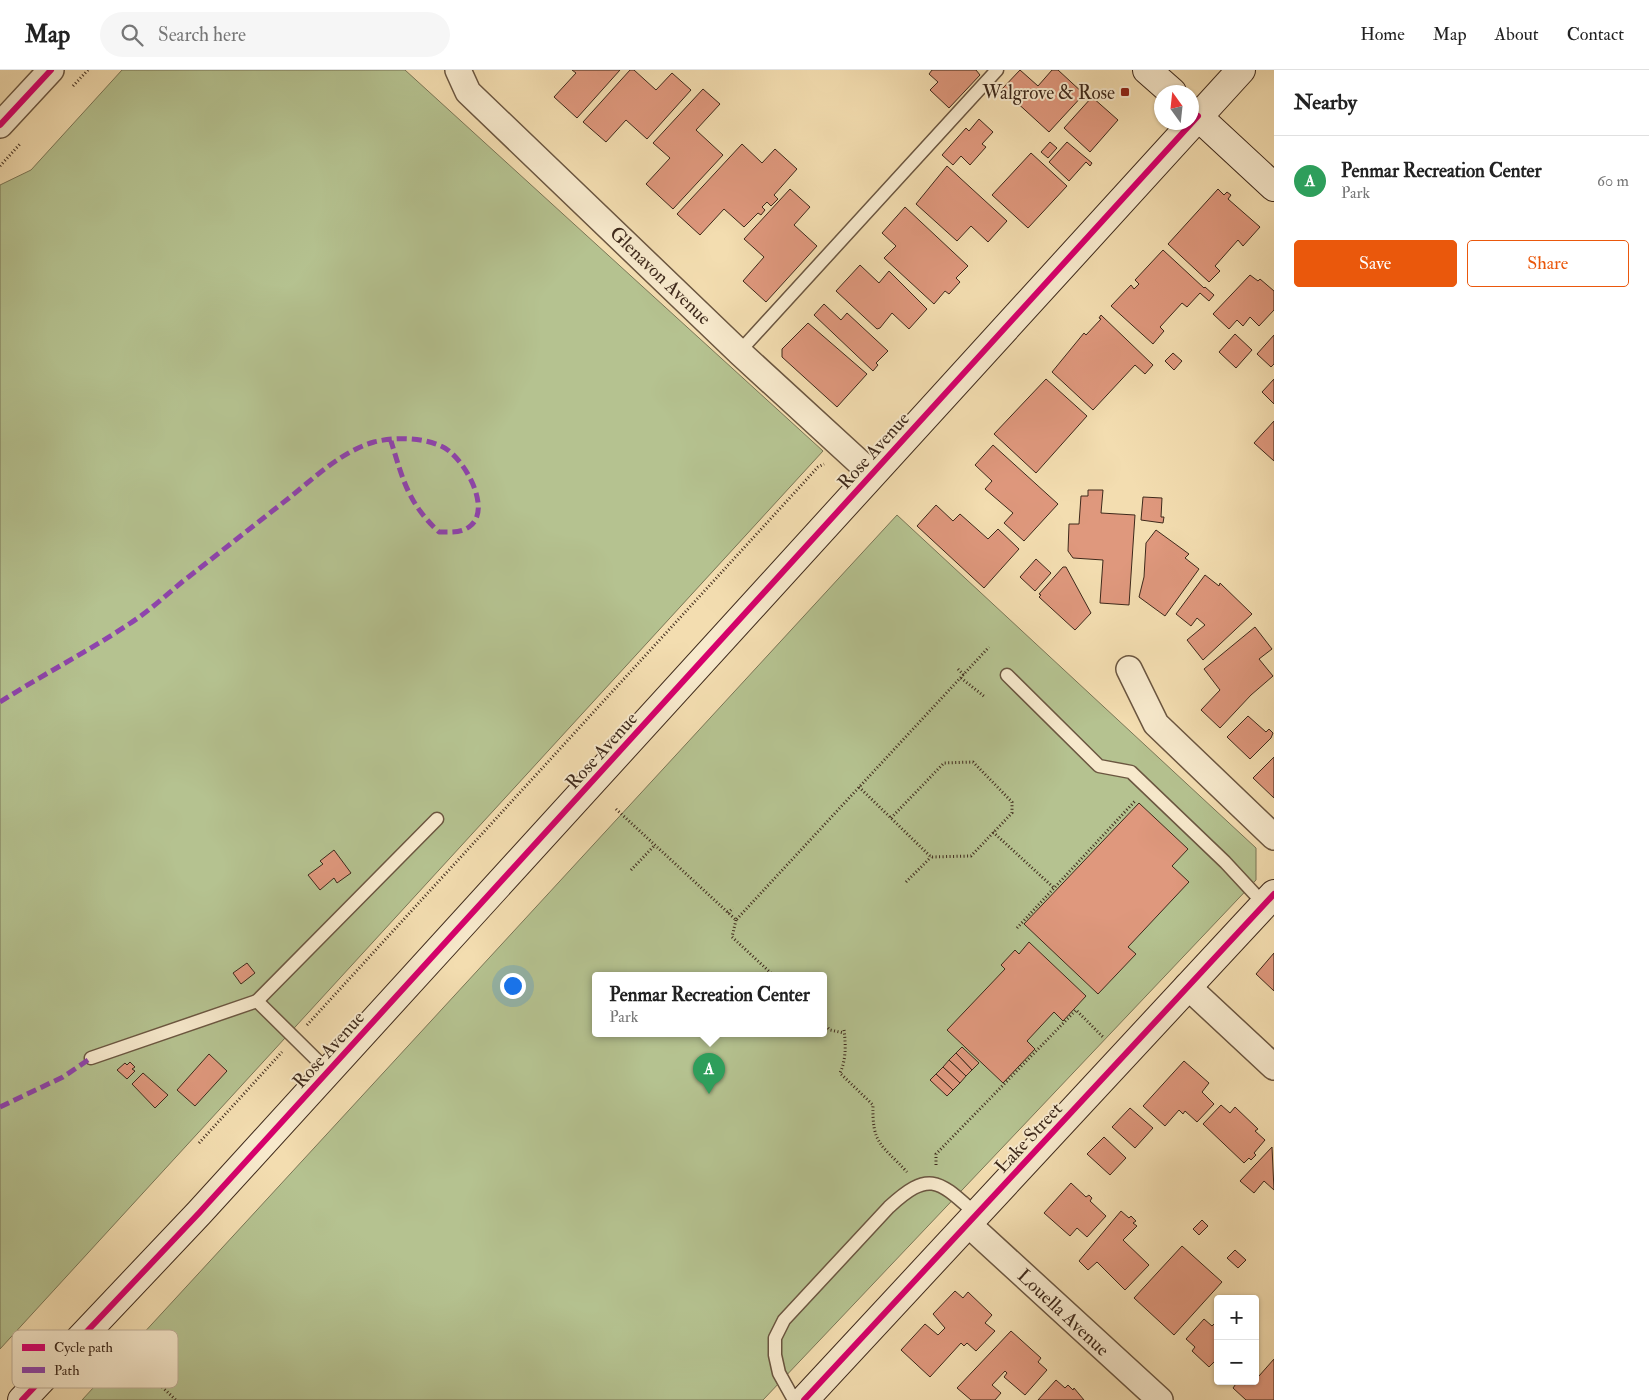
<!DOCTYPE html>
<html lang="en">
<head>
<meta charset="utf-8">
<style>
	body { margin:0; font-family:"IM FELL Double Pica",serif; background:#f6f6f6; color:#222 }
	.controls { position:absolute; right:15px; bottom:15px; display:grid; overflow:hidden; border-radius:5px; box-shadow:0 1px 4px #0004 }
	.controls button { width:45px; height:45px; display:grid; place-items:center; padding:0; border:0; border-bottom:1px solid #e0e0e0; background:#fff; color:#222; font:25px sans-serif }
	.compass { position:absolute; left:1154px; top:15px; width:45px; height:45px; border-radius:50%; background:#fff; box-shadow:0 1px 4px #0004; rotate:345deg }
	.you { position:absolute; left:512px; top:915px; width:18px; height:18px; margin:-12px; border:4px solid #fff; border-radius:50%; background:#1a73e8; box-shadow:0 0 0 8px #1a73e833 }
	.badge { display:grid; place-items:center; width:32px; height:32px; border-radius:50%; background:#ea580c; color:#fff; font-size:16px; font-weight:700 }
	.pin { position:absolute; translate:-50% -41px; filter:drop-shadow(0 1px 2px #0008) }
	.pin::after { content:''; position:absolute; top:26px; width:18px; height:15px; background:inherit; clip-path:polygon(0 0,100% 0,50% 100%) }
	.popup { position:absolute; left:592px; top:902px; width:235px; height:65px; box-sizing:border-box; display:grid; place-content:center; border-radius:5px; background:#fff; filter:drop-shadow(0 1px 4px #0005); font-size:16px; white-space:nowrap; color:#767676 }
	.popup b { font-size:19px; color:#222 }
	.popup::after { content:''; position:absolute; left:50%; top:100%; margin-left:-10px; border:10px solid transparent; border-top-color:#fff }
	.list { margin:0; padding:0; list-style:none }
	h2 { display:flex; justify-content:space-between; align-items:center; height:65px; margin:0; padding:0 20px; font-size:21px }
	h2 small { font-size:16px; font-weight:400; color:#767676 }
	.list li { display:grid; grid-template-columns:32px 1fr auto; gap:15px; align-items:center; box-sizing:border-box; height:90px; padding:0 20px; border-top:1px solid #e0e0e0 }
	.list b { display:block; font-size:19px; white-space:nowrap }
	.list p { margin:0; font-size:16px; white-space:nowrap; color:#767676 }
	.list em { font-size:16px; font-style:normal; color:#767676 }
	.actions { display:flex; gap:10px; padding:15px 20px }
	.actions a { flex:1; padding:11px 0; border:1px solid #ea580c; border-radius:5px; text-align:center; font-size:18px; color:#ea580c }
	.actions .main { background:#ea580c; color:#fff }
	.icon { flex:none; width:28px; height:28px; fill:none; stroke:currentColor; stroke-width:2; stroke-linecap:round; stroke-linejoin:round }
	.map { position:relative; flex:none; width:1274px; height:1330px; overflow:hidden }
	header { display:flex; align-items:center; gap:30px; box-sizing:border-box; height:70px; padding:0 25px; background:#fff; border-bottom:1px solid #e0e0e0 }
	header strong { font-size:24px }
	nav { display:flex; gap:28px; margin-inline-start:auto; font-size:18px }
	.search { width:350px; height:45px; background:#f6f6f6; display:flex; align-items:center; gap:12px; box-sizing:border-box; padding:0 18px; border-radius:28px; color:#767676; font-size:19px }
	main { display:flex }
	aside { flex:1; background:#fff }
	.map>svg:first-child { display:block }
	.green { fill:#b5c290; stroke:#7a7656; fill-rule:evenodd }
	.building { fill:#df987d; stroke:#3e291b }
	.lines { fill:none; stroke-linecap:round; stroke-linejoin:round }
	.lane-casing { stroke:#6b5640; stroke-width:15 }
	.street-casing { stroke:#6b5640; stroke-width:28 }
	.secondary-casing { stroke:#3e291b; stroke-width:30 }
	.path { stroke:#3e291b; stroke-width:3; stroke-dasharray:1 2.5; stroke-linecap:butt }
	.lane { stroke:#f7e9cc; stroke-width:12 }
	.street { stroke:#f7e9cc; stroke-width:25 }
	.secondary { stroke:#f7e9cc; stroke-width:28 }
	.quiet { stroke:#8e44ad; stroke-width:5; stroke-dasharray:10 5; stroke-linecap:butt }
	.cycleway-casing { stroke:#f7e9cc; stroke-width:9 }
	.cycleway { stroke:#d6006c; stroke-width:6 }
	.poi-dot { fill:#8f2418; stroke:#f7e9cc; stroke-width:2 }
	.labels { text-anchor:middle; stroke-width:4; stroke-linejoin:round; paint-order:stroke }
	.poi-label { font-size:19px; fill:#3e291b; stroke:#f7e9cc; text-anchor:end }
	.street-label { font-size:19px; fill:#3e291b; stroke:#f7e9cc }
	.key { fill:#f7e9cc; stroke:#c0af97; stroke-width:1 }
	.key-label { font-size:14px; fill:#3e291b }
</style>
</head>
<body>
<header>
<strong>Map</strong>
<div class="search"><svg class="icon" aria-label="search" viewBox="0 0 24 24"><circle cx="10" cy="10" r="6"/><path d="M15 15l6 6"/></svg>Search here</div>
<nav><a>Home</a><a>Map</a><a>About</a><a>Contact</a></nav>
</header>
<main>
<div class="map">
<svg width="1274" height="1330" viewBox="0 0 1274 1330">
	<rect width="100%" height="100%" fill="#f3ddb0"/>
	<filter id="stains"><feTurbulence type="fractalNoise" baseFrequency=".004" numOctaves="4"/><feColorMatrix values="0 0 0 0 .2 0 0 0 0 .09 0 0 0 0 .02 0 0 0 .5 -.17"/></filter>
	<radialGradient id="worn" r=".72"><stop offset=".6" stop-color="#630" stop-opacity="0"/><stop offset="1" stop-color="#630" stop-opacity=".3"/></radialGradient>
	<g class="green">
		<polygon points="122,0 405,0 823,381 0,1279 0,115 31,100"/>
		<path d="M897,445L1256,778V810L763,1330H82ZM595,905H823V963H595Z"/>
	</g>
	<g class="building">
		<polygon points="572,0 620,0 577,48 554,27 576,3"/>
		<polygon points="630,0 634,0 656,20 672,3 691,20 647,69 626,50 606,72 583,52"/>
		<polygon points="932,0 976,0 980,5 949,38 930,20 938,12 929,4"/>
		<polygon points="1020,0 1038,16 1052,0 1058,0 1084,24 1049,62 1002,19"/>
		<polygon points="703,19 720,34 696,60 723,85 673,139 646,114 670,88 653,73"/>
		<polygon points="1092,27 1118,50 1090,82 1064,58"/>
		<polygon points="979,49 993,62 982,74 986,77 970,95 961,86 953,95 942,85 966,58 969,61"/>
		<polygon points="1050,72 1057,78 1048,88 1041,82"/>
		<polygon points="1067,72 1092,93 1090,96 1086,92 1069,111 1049,92"/>
		<polygon points="742,74 762,93 775,79 797,99 774,125 778,129 771,136 767,132 762,137 765,140 761,145 758,143 744,157 724,139 700,165 677,144"/>
		<polygon points="1031,83 1067,116 1028,158 992,125"/>
		<polygon points="947,96 1007,151 988,172 971,156 957,171 916,134"/>
		<polygon points="790,119 810,137 794,155 817,176 766,232 743,211 764,187 744,169"/>
		<polygon points="1218,119 1224,125 1227,122 1231,125 1228,129 1260,157 1243,176 1238,170 1215,196 1220,201 1209,212 1168,174"/>
		<polygon points="905,137 968,196 956,208 960,212 949,224 945,221 934,234 884,188 896,176 882,163"/>
		<polygon points="1163,180 1204,218 1205,217 1214,225 1209,231 1200,223 1187,237 1182,233 1160,257 1164,261 1153,274 1111,236 1131,215 1134,219 1139,214 1135,210"/>
		<polygon points="860,195 879,213 889,201 927,239 909,259 892,243 880,258 877,259 836,221"/>
		<polygon points="1250,205 1258,211 1260,209 1274,221 1274,240 1259,256 1250,247 1243,256 1237,250 1229,259 1213,244"/>
		<polygon points="824,234 841,250 847,243 888,281 876,293 878,295 873,301 814,245"/>
		<polygon points="1101,245 1153,295 1145,304 1135,295 1093,340 1052,302 1084,263 1086,265 1101,249 1099,248"/>
		<polygon points="808,253 867,304 837,337 782,287 782,279"/>
		<polygon points="1235,264 1252,280 1236,298 1219,282"/>
		<polygon points="1274,265 1274,294 1271,297 1257,284"/>
		<polygon points="1173,283 1182,291 1174,300 1165,291"/>
		<polygon points="1046,309 1087,346 1036,403 994,364"/>
		<polygon points="1274,309 1274,334 1262,322"/>
		<polygon points="1274,351 1274,391 1254,373"/>
		<polygon points="993,375 1058,434 1024,471 1004,453 1013,443 985,419 992,411 975,395"/>
		<polygon points="1088,420 1103,420 1101,443 1135,445 1129,535 1100,533 1103,490 1073,488 1068,481 1069,454 1079,454 1081,426 1088,426"/>
		<polygon points="1143,427 1162,428 1161,447 1164,447 1163,453 1141,450"/>
		<polygon points="936,435 953,451 960,444 988,469 998,459 1019,479 984,518 917,456"/>
		<polygon points="1156,460 1189,484 1185,488 1199,499 1165,546 1139,527 1144,507 1146,473"/>
		<polygon points="1036,489 1051,503 1035,521 1020,507"/>
		<polygon points="1063,497 1066,497 1091,543 1075,560 1039,527 1041,525 1039,524"/>
		<polygon points="1205,505 1219,516 1220,513 1252,544 1203,590 1187,570 1205,555 1197,548 1191,556 1176,544"/>
		<polygon points="1255,557 1272,579 1259,589 1273,606 1251,625 1220,658 1201,640 1220,620 1204,599"/>
		<polygon points="1248,646 1266,662 1269,659 1273,663 1271,668 1250,689 1227,667"/>
		<polygon points="1274,687 1274,728 1253,708"/>
		<polygon points="1139,733 1188,779 1172,796 1189,812 1128,877 1136,884 1098,924 1024,854"/>
		<polygon points="334,780 351,803 337,813 334,808 320,820 308,805 323,794 320,791"/>
		<polygon points="1029,872 1086,926 1063,951 1054,942 1027,971 1035,979 1003,1013 947,960 1005,899 1001,895 1015,880 1019,884"/>
		<polygon points="1274,883 1274,921 1256,904"/>
		<polygon points="247,893 255,903 241,914 233,903"/>
		<polygon points="962,977 979,993 972,1000 956,983"/>
		<polygon points="956,983 972,1000 966,1006 949,990"/>
		<polygon points="209,984 227,1001 195,1036 177,1020"/>
		<polygon points="949,990 966,1006 960,1013 943,997"/>
		<polygon points="1184,991 1209,1013 1202,1022 1214,1034 1197,1052 1185,1041 1183,1044 1179,1040 1165,1056 1143,1036"/>
		<polygon points="130,992 135,997 132,999 135,1001 127,1009 117,1000 125,993 127,995"/>
		<polygon points="943,997 960,1013 953,1020 936,1004"/>
		<polygon points="143,1003 168,1025 155,1038 132,1014"/>
		<polygon points="936,1004 953,1020 947,1026 930,1010"/>
		<polygon points="1221,1035 1230,1043 1235,1037 1258,1059 1255,1061 1265,1070 1254,1083 1256,1085 1251,1090 1249,1088 1244,1093 1203,1054"/>
		<polygon points="1130,1038 1153,1058 1135,1078 1112,1057"/>
		<polygon points="1104,1067 1126,1088 1110,1105 1087,1084"/>
		<polygon points="1272,1077 1274,1120 1264,1111 1254,1123 1240,1111"/>
		<polygon points="1071,1113 1086,1127 1089,1125 1092,1128 1090,1131 1106,1146 1087,1167 1077,1158 1070,1166 1044,1143"/>
		<polygon points="1121,1141 1129,1148 1131,1146 1136,1151 1133,1153 1137,1156 1123,1170 1149,1195 1125,1220 1097,1192 1088,1200 1079,1191"/>
		<polygon points="1202,1150 1208,1156 1199,1165 1193,1159"/>
		<polygon points="1182,1176 1222,1212 1174,1265 1134,1228"/>
		<polygon points="1235,1180 1246,1190 1238,1198 1227,1188"/>
		<polygon points="955,1221 963,1228 968,1222 992,1245 985,1253 995,1261 976,1281 967,1273 964,1276 961,1273 930,1307 901,1280 925,1254 938,1265 945,1258 933,1244"/>
		<polygon points="1204,1249 1212,1256 1218,1250 1218,1294 1215,1291 1209,1297 1192,1281 1195,1277 1186,1269"/>
		<polygon points="1011,1261 1041,1288 1038,1292 1047,1300 1025,1325 1004,1307 1007,1303 1005,1301 992,1315 1001,1323 995,1330 971,1330 957,1318"/>
		<polygon points="1274,1289 1274,1330 1246,1330 1233,1318 1238,1311 1255,1311 1255,1303 1259,1306"/>
		<polygon points="1056,1310 1065,1318 1068,1315 1073,1320 1074,1318 1084,1330 1038,1330"/>
	</g>
	<g class="lines">
		<defs>
			<g id="lane">
				<polyline points="739,282 997,0"/>
				<polyline points="1007,605 1099,696 1131,702 1225,792 1264,834"/>
				<polyline points="257,931 437,749"/>
				<polyline points="91,988 257,931 328,1001"/>
				<path d="M794,1330L779,1303L775,1285V1268L784,1250L889,1137C930,1099 939,1111 976,1144"/>
			</g>
			<g id="street">
				<polyline points="458,0 468,22 739,282 872,404"/>
				<polyline points="0,55 51,0"/>
				<polyline points="1129,599 1156,654 1274,767"/>
				<polyline points="1187,916 1274,997"/>
				<polyline points="968,1154 1160,1330"/>
			</g>
			<g id="secondary">
				<polyline points="1147,0 1172,22"/>
				<polyline points="1192,41 1274,117"/>
				<polyline points="22,1330 199,1143 1241,0"/>
				<polyline points="804,1330 1274,824"/>
			</g>
		</defs>
		<use href="#lane" class="lane-casing"/>
		<use href="#street" class="street-casing"/>
		<use href="#secondary" class="secondary-casing"/>
		<g class="path">
			<polyline points="73,16 88,0"/>
			<polyline points="0,96 20,74"/>
			<polyline points="958,599 964,605"/>
			<polyline points="961,608 985,627"/>
			<polyline points="859,717 931,787 971,786 1012,743 1012,732 973,692 944,693 891,748"/>
			<polyline points="616,739 736,850 989,577"/>
			<polyline points="993,762 1054,818"/>
			<polyline points="631,800 655,775"/>
			<polyline points="906,812 931,787"/>
			<polyline points="728,843 733,838"/>
			<polyline points="736,850 732,867 773,905"/>
			<polyline points="1017,858 1135,731"/>
			<polyline points="823,953 830,960 844,963"/>
			<polyline points="307,955 818,397 824,394"/>
			<path d="M844,960C846,975 846,990 840,1003L873,1035C872,1074 881,1074 907,1102"/>
			<polyline points="199,1073 282,982"/>
			<polyline points="936,1095 936,1084 1076,940 1104,968"/>
			<polyline points="121,1279 176,1330"/>
		</g>
		<use href="#lane" class="lane"/>
		<use href="#street" class="street"/>
		<use href="#secondary" class="secondary"/>
		<g class="quiet">
			<path d="M0,632C42,605 87,582 129,554C148,542 165,526 182,512C218,484 253,456 289,428C314,408 342,381 374,372C394,367 421,367 441,376C463,385 494,440 469,457C460,463 450,462 439,462C408,433 403,410 391,371"/>
			<polyline points="0,1037 63,1007 91,988"/>
		</g>
		<defs>
			<g id="cycleway">
				<polyline points="0,55 51,0"/>
				<polyline points="22,1330 199,1143 1198,46"/>
				<polyline points="804,1330 1274,824"/>
			</g>
		</defs>
		<use href="#cycleway" class="cycleway-casing"/>
		<use href="#cycleway" class="cycleway"/>
	</g>
	<rect class="poi-dot" x="1120" y="17" width="10" height="10" rx="2.5"/>
	<g class="labels">
		<g class="poi-label">
			<text x="1115" y="29">Walgrove &amp; Rose</text>
		</g>
		<g class="street-label">
			<text transform="translate(661 205) rotate(44)" y="7">Glenavon Avenue</text>
			<text transform="translate(873 380) rotate(-48)" y="7">Rose Avenue</text>
			<text transform="translate(601 680) rotate(-48)" y="7">Rose Avenue</text>
			<text transform="translate(328 979) rotate(-48)" y="7">Rose Avenue</text>
			<text transform="translate(1028 1067) rotate(-47)" y="7">Lake Street</text>
			<text transform="translate(1064 1242) rotate(43)" y="7">Louella Avenue</text>
		</g>
	</g>
	<rect x="12" y="1260" width="166" height="58" rx="8" class="key"/>
	<rect x="22" y="1274" width="23" height="7" fill="#d6006c"/>
	<rect x="22" y="1297" width="23" height="6" fill="#8e44ad"/>
	<g class="key-label">
		<text x="54" y="1282">Cycle path</text>
		<text x="54" y="1305">Path</text>
	</g>
	<rect width="100%" height="100%" filter="url(#stains)"/>
	<rect width="100%" height="100%" fill="url(#worn)"/>
</svg>
<div class="controls">
<button>+</button>
<button>−</button>
</div>
<svg class="compass" viewBox="-18 -18 36 36"><path d="M0-13l5 13h-10z" fill="#e53935"/><path d="M0 13l5-13h-10z" fill="#767676"/></svg>
<div class="you"></div>
<div class="pin badge" style="left:709px;top:1024px;background:#2e9e5b">A</div>
<div class="popup"><b>Penmar Recreation Center</b>Park</div>
</div>
<aside>
<h2>Nearby<small></small></h2>
<ul class="list">
<li><span class="badge" style="background:#2e9e5b">A</span><div><b>Penmar Recreation Center</b><p>Park</p></div><em>60 m</em></li>
</ul>
<div class="actions"><a class="main">Save</a><a>Share</a></div>
</aside>
</main>
</body>
</html>
